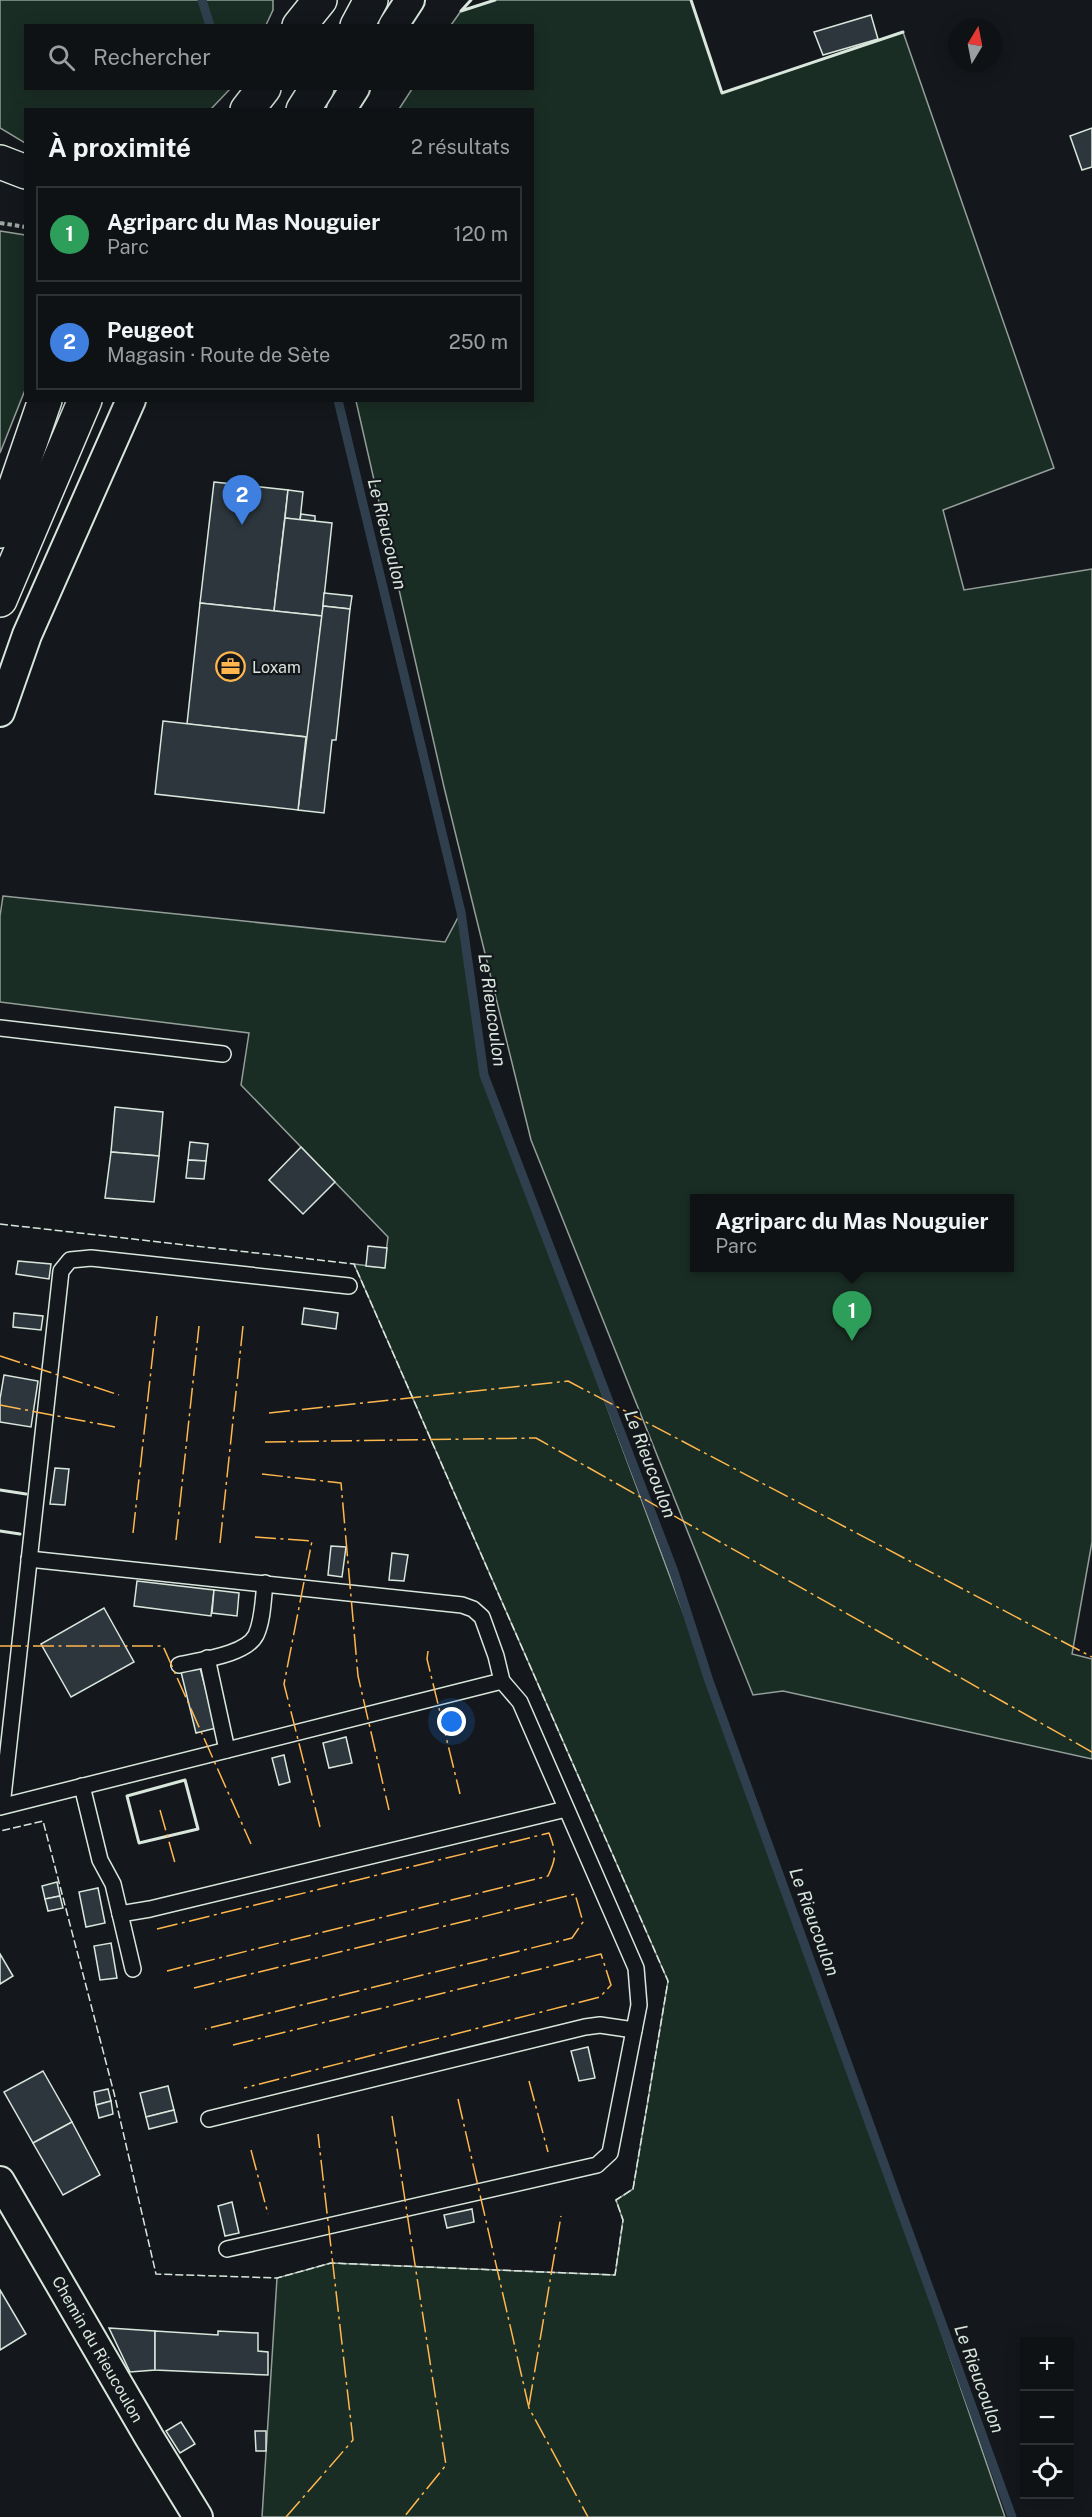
<!DOCTYPE html>
<html lang="fr">
<head>
<meta charset="utf-8">
<style>
	body { margin:0; font-family:"Public Sans",sans-serif; background:#1d2022; color:#f1f3f6 }
	.controls { position:absolute; right:18px; bottom:18px; display:grid; overflow:hidden; border-radius:0px; box-shadow:0 3px 15px #0003 }
	.controls button { width:54px; height:54px; display:grid; place-items:center; padding:0; border:0; border-bottom:2px solid #2f3234; background:#0f1215; color:#f1f3f6; font:30px sans-serif }
	.compass { position:absolute; left:948px; top:18px; width:54px; height:54px; border-radius:50%; background:#0f1215; box-shadow:0 3px 15px #0003; rotate:10deg }
	.you { position:absolute; left:452px; top:1722px; width:21px; height:21px; margin:-15px; border:4px solid #fff; border-radius:50%; background:#1a73e8; box-shadow:0 0 0 9px #1a73e833 }
	.badge { display:grid; place-items:center; width:39px; height:39px; border-radius:50%; background:#ffb74d; color:#fff; font-size:20px; font-weight:700 }
	.pin { position:absolute; translate:-50% -50px; filter:drop-shadow(0 2px 3px #0008) }
	.pin::after { content:''; position:absolute; top:32px; width:21px; height:18px; background:inherit; clip-path:polygon(0 0,100% 0,50% 100%) }
	.popup { position:absolute; left:690px; top:1194px; width:324px; height:78px; box-sizing:border-box; display:grid; place-content:center; border-radius:0px; background:#0f1215; filter:drop-shadow(0 2px 4px #0005); font-size:20px; white-space:nowrap; color:#9b9ea0 }
	.popup b { font-size:22px; color:#f1f3f6 }
	.popup::after { content:''; position:absolute; left:50%; top:100%; margin-left:-12px; border:12px solid transparent; border-top-color:#0f1215 }
	.list { margin:0; padding:0; list-style:none }
	h2 { display:flex; justify-content:space-between; align-items:center; height:78px; margin:0; padding:0 24px; font-size:26px }
	h2 small { font-size:20px; font-weight:400; color:#9b9ea0 }
	.list li { display:grid; grid-template-columns:39px 1fr auto; gap:18px; align-items:center; box-sizing:border-box; height:96px; margin:0 12px 12px; padding:0 12px; border:2px solid #2f3234; border-radius:0px }
	.list b { display:block; font-size:22px; white-space:nowrap }
	.list p { margin:0; font-size:20px; white-space:nowrap; color:#9b9ea0 }
	.list em { font-size:20px; font-style:normal; color:#9b9ea0 }
	.icon { flex:none; width:33px; height:33px; fill:none; stroke:currentColor; stroke-width:2; stroke-linecap:round; stroke-linejoin:round }
	.map { position:relative; flex:none; width:1092px; height:2517px; overflow:hidden }
	.search { position:absolute; background:#0f1215; box-shadow:0 3px 15px #0003; left:24px; top:24px; width:510px; height:66px; display:flex; align-items:center; gap:15px; box-sizing:border-box; padding:0 21px; border-radius:0px; color:#9b9ea0; font-size:22px }
	.panel { position:absolute; background:#0f1215; box-shadow:0 3px 15px #0003; left:24px; top:108px; width:510px; height:294px; border-radius:0px }
	.map>svg:first-child { display:block }
	.green { fill:#1a2d24; stroke:#939e99; stroke-width:1.5; fill-rule:evenodd }
	.lines { fill:none; stroke-linecap:round; stroke-linejoin:round }
	.stream { stroke:#2f3f4d; stroke-width:9 }
	.building { fill:#2c363c; stroke:#d8e6dc; stroke-width:1.5 }
	.lane-casing { stroke:#d8e6dc; stroke-width:18 }
	.street-casing { stroke:#d8e6dc; stroke-width:32 }
	.primary-casing { stroke:#d8e6dc; stroke-width:36 }
	.path { stroke:#9da8a2; stroke-width:4; stroke-dasharray:4.5 3; stroke-linecap:butt }
	.lane { stroke:#14181c; stroke-width:15 }
	.street { stroke:#14181c; stroke-width:28 }
	.primary { stroke:#14181c; stroke-width:33 }
	.fence { stroke:#d8e6dc; stroke-width:1.5; stroke-dasharray:8 3; stroke-linecap:butt }
	.wall { stroke:#d8e6dc; stroke-width:3 }
	.power { stroke:#ffb74d; stroke-width:1.5; stroke-dasharray:21 4.5 3 4.5; stroke-linecap:butt }
	.labels { text-anchor:middle; stroke-width:4.5; stroke-linejoin:round; paint-order:stroke }
	.poi-label { font-size:16px; fill:#d8e6dc; stroke:#14181c; text-anchor:start }
	.street-label { font-size:16px; fill:#d8e6dc; stroke:#14181c }
	.water-label { font-size:18px; font-style:italic; fill:#d8e6dc; stroke:#14181c }
</style>
</head>
<body>
<div class="map">
<svg width="1092" height="2517" viewBox="0 0 1092 2517">
	<rect width="100%" height="100%" fill="#14181c"/>
	<g class="green">
		<polygon points="0,0 273,0 273,10 266,25 26,26 26,88 230,89 211,109 26,110 25,143 0,128"/>
		<path d="M495,0H691L722,93L903,32L1054,468L943,510L964,590L1092,569V1542L1072,1654L1092,1659V1759L783,1691L753,1695L531,1140L444,787L356,401L532,400V110L399,109L412,89L532,88V26L451,25L461,11ZM694,1198H1010V1268H694Z"/>
		<polygon points="0,231 25,235 25,390 0,453"/>
		<polygon points="3,896 445,942 461,912 484,1075 712,1690 883,2162 1005,2517 262,2517 277,2278 331,2263 615,2275 623,2220 616,2200 633,2189 668,1981 354,1264 384,1268 388,1237 241,1085 249,1033 0,1002 0,916"/>
	</g>
	<g class="lines">
		<g class="stream">
			<polyline points="202,0 210,26"/>
			<polyline points="338,400 461,912 484,1075 673,1569 709,1681 1012,2517"/>
		</g>
	</g>
	<g class="building">
		<polygon points="871,15 878,39 823,55 814,32"/>
		<polygon points="1092,128 1092,167 1082,170 1070,136"/>
		<polygon points="214,482 288,490 274,611 200,603"/>
		<polygon points="288,490 303,492 300,520 285,518"/>
		<polygon points="301,514 315,516 315,521 300,520"/>
		<polygon points="285,518 332,523 322,616 274,611"/>
		<polygon points="324,593 352,596 350,609 323,606"/>
		<polygon points="200,603 322,616 308,737 187,724"/>
		<polygon points="323,606 350,609 336,740 332,740 324,813 298,810"/>
		<polygon points="163,721 306,737 298,810 155,794"/>
		<polygon points="115,1107 163,1112 159,1156 111,1152"/>
		<polygon points="190,1142 208,1144 206,1161 188,1160"/>
		<polygon points="301,1147 335,1182 303,1214 269,1180"/>
		<polygon points="111,1152 159,1156 154,1202 105,1198"/>
		<polygon points="188,1160 206,1161 204,1179 186,1178"/>
		<polygon points="368,1246 387,1248 385,1268 366,1266"/>
		<polygon points="18,1261 51,1264 49,1279 16,1274"/>
		<polygon points="304,1308 338,1313 336,1329 302,1324"/>
		<polygon points="14,1313 43,1316 41,1330 13,1327"/>
		<polygon points="4,1375 38,1381 31,1427 0,1422 0,1399"/>
		<polygon points="55,1468 69,1469 65,1505 50,1504"/>
		<polygon points="331,1546 346,1547 342,1577 328,1575"/>
		<polygon points="392,1553 408,1555 404,1581 389,1580"/>
		<polygon points="137,1581 214,1590 211,1616 134,1606"/>
		<polygon points="214,1590 239,1593 237,1616 212,1613"/>
		<polygon points="104,1608 134,1662 71,1697 41,1644"/>
		<polygon points="200,1668 216,1728 196,1733 181,1672"/>
		<polygon points="346,1737 352,1763 329,1768 323,1743"/>
		<polygon points="284,1755 290,1782 279,1785 272,1758"/>
		<polygon points="57,1882 60,1896 45,1899 42,1886"/>
		<polygon points="98,1888 105,1923 86,1927 79,1892"/>
		<polygon points="60,1896 63,1908 48,1911 45,1899"/>
		<polygon points="111,1943 117,1978 100,1980 94,1946"/>
		<polygon points="0,1954 13,1976 0,1984"/>
		<polygon points="588,2047 595,2078 579,2081 571,2051"/>
		<polygon points="43,2071 72,2122 33,2143 4,2092"/>
		<polygon points="168,2086 174,2110 146,2117 140,2093"/>
		<polygon points="108,2089 111,2101 96,2105 94,2092"/>
		<polygon points="111,2101 113,2114 99,2118 96,2105"/>
		<polygon points="174,2110 177,2122 149,2129 146,2117"/>
		<polygon points="72,2122 100,2175 63,2195 33,2143"/>
		<polygon points="232,2202 239,2233 225,2236 218,2206"/>
		<polygon points="472,2209 474,2222 447,2228 444,2215"/>
		<polygon points="0,2290 26,2334 0,2350"/>
		<polygon points="109,2328 155,2331 155,2370 130,2372"/>
		<polygon points="155,2331 218,2335 218,2331 258,2333 258,2351 268,2352 268,2375 155,2370"/>
		<polygon points="181,2422 195,2444 180,2453 166,2431"/>
		<polygon points="255,2431 266,2431 266,2451 256,2451"/>
	</g>
	<g class="lines">
		<defs>
			<g id="lane">
				<polyline points="0,1028 223,1054"/>
				<polyline points="29,1559 462,1605 473,1609 482,1617 496,1656 502,1681 520,1702 636,1968 639,2005 610,2153 597,2165 227,2249"/>
				<polyline points="207,1658 227,1750"/>
				<path d="M179,1665C200,1660 246,1655 256,1635C263,1620 263,1600 265,1583"/>
				<polyline points="82,1786 100,1860 113,1884 133,1969"/>
				<polyline points="2,1806 61,1271 70,1260 91,1258 349,1286"/>
				<polyline points="0,1807 502,1681"/>
				<polyline points="120,1914 150,1909 566,1809"/>
				<polyline points="209,2119 585,2027 600,2025 634,2030"/>
			</g>
			<g id="street">
				<polyline points="393,26 410,0"/>
				<polyline points="341,110 355,88"/>
				<polyline points="0,712 27,635 131,400"/>
				<polyline points="0,2181 149,2437 198,2517"/>
			</g>
			<g id="primary">
				<polyline points="299,26 320,0"/>
				<polyline points="357,26 371,0"/>
				<polyline points="247,110 264,88"/>
				<polyline points="303,110 317,88"/>
				<polyline points="0,162 26,172"/>
				<polyline points="0,531 45,400"/>
				<polyline points="0,600 85,400"/>
			</g>
		</defs>
		<use href="#lane" class="lane-casing"/>
		<use href="#street" class="street-casing"/>
		<use href="#primary" class="primary-casing"/>
		<polyline class="path" points="0,223 26,227"/>
		<use href="#lane" class="lane"/>
		<use href="#street" class="street"/>
		<use href="#primary" class="primary"/>
		<polyline class="fence" points="0,1224 354,1264 668,1981 633,2189 616,2200 623,2220 615,2275 331,2263 277,2278 156,2274 114,2093 43,1821 0,1831"/>
		<g class="wall">
			<polyline points="471,0 461,11 495,0"/>
			<polyline points="691,0 722,93 903,32"/>
			<polyline points="0,1490 26,1494"/>
			<polyline points="0,1531 20,1534"/>
			<polygon points="185,1780 198,1829 139,1843 127,1796"/>
		</g>
		<g class="power">
			<polyline points="0,1356 119,1395"/>
			<polyline points="0,1405 115,1427"/>
			<polyline points="269,1413 568,1381 1092,1657"/>
			<polyline points="265,1442 536,1438 1092,1752"/>
			<polyline points="262,1474 341,1483 358,1676 389,1810"/>
			<polyline points="133,1533 157,1316"/>
			<polyline points="255,1537 312,1541 284,1684 320,1827"/>
			<polyline points="176,1540 199,1326"/>
			<polyline points="220,1543 243,1326"/>
			<polyline points="0,1646 163,1646 251,1844"/>
			<polyline points="428,1651 427,1659 460,1794"/>
			<polyline points="160,1810 175,1863"/>
			<path d="M157,1929L549,1833C556,1852 557,1857 548,1876L167,1971"/>
			<polyline points="194,1988 575,1894 583,1922 572,1938 205,2029"/>
			<polyline points="233,2045 601,1954 611,1985 600,1997 244,2088"/>
			<polyline points="529,2081 548,2152"/>
			<polyline points="458,2099 529,2408 588,2517"/>
			<polyline points="392,2116 446,2465 404,2517"/>
			<polyline points="251,2150 268,2214"/>
			<polyline points="529,2405 561,2216"/>
			<polyline points="286,2517 353,2440 318,2134"/>
		</g>
	</g>
	<defs>
		<symbol id="office-ring" viewBox="-11 -11 22 22"><circle r="9.5" fill="#14181c" stroke="#ffb74d" stroke-width="1.5"/><path d="M-6-3h4V-5.5h4V-3h4V5H-6ZM-1-4.5V-3h2v-1.5ZM-6 0V1H6V0Z" fill="#ffb74d"/></symbol>
	</defs>
	<g fill-rule="evenodd">
		<use href="#office-ring" x="214" y="650" width="33" height="33"/>
	</g>
	<g class="labels">
		<g class="poi-label">
			<text x="252" y="673">Loxam</text>
		</g>
		<g class="street-label">
			<text transform="translate(98 2349) rotate(60)" y="6">Chemin du Rieucoulon</text>
		</g>
		<g class="water-label">
			<text transform="translate(387 534) rotate(76)" y="6">Le Rieucoulon</text>
			<text transform="translate(492 1010) rotate(82)" y="6">Le Rieucoulon</text>
			<text transform="translate(650 1464) rotate(69)" y="6">Le Rieucoulon</text>
			<text transform="translate(814 1922) rotate(70)" y="6">Le Rieucoulon</text>
			<text transform="translate(979 2379) rotate(70)" y="6">Le Rieucoulon</text>
		</g>
	</g>
</svg>
<div class="controls">
<button>+</button>
<button>−</button>
<button><svg class="icon" aria-label="locate" viewBox="0 0 24 24"><circle cx="12" cy="12" r="6"/><path d="M12 2v4M12 18v4M2 12h4M18 12h4"/></svg></button>
</div>
<svg class="compass" viewBox="-18 -18 36 36"><path d="M0-13l5 13h-10z" fill="#e53935"/><path d="M0 13l5-13h-10z" fill="#9b9ea0"/></svg>
<div class="you"></div>
<div class="pin badge" style="left:852px;top:1341px;background:#2e9e5b">1</div>
<div class="popup"><b>Agriparc du Mas Nouguier</b>Parc</div>
<div class="pin badge" style="left:242px;top:525px;background:#3f7fe0">2</div>
<div class="search"><svg class="icon" aria-label="search" viewBox="0 0 24 24"><circle cx="10" cy="10" r="6"/><path d="M15 15l6 6"/></svg>Rechercher</div>
<section class="panel">
<h2>À proximité<small>2 résultats</small></h2>
<ul class="list">
<li><span class="badge" style="background:#2e9e5b">1</span><div><b>Agriparc du Mas Nouguier</b><p>Parc</p></div><em>120 m</em></li>
<li><span class="badge" style="background:#3f7fe0">2</span><div><b>Peugeot</b><p>Magasin · Route de Sète</p></div><em>250 m</em></li>
</ul>
</section>
</div>
</body>
</html>
